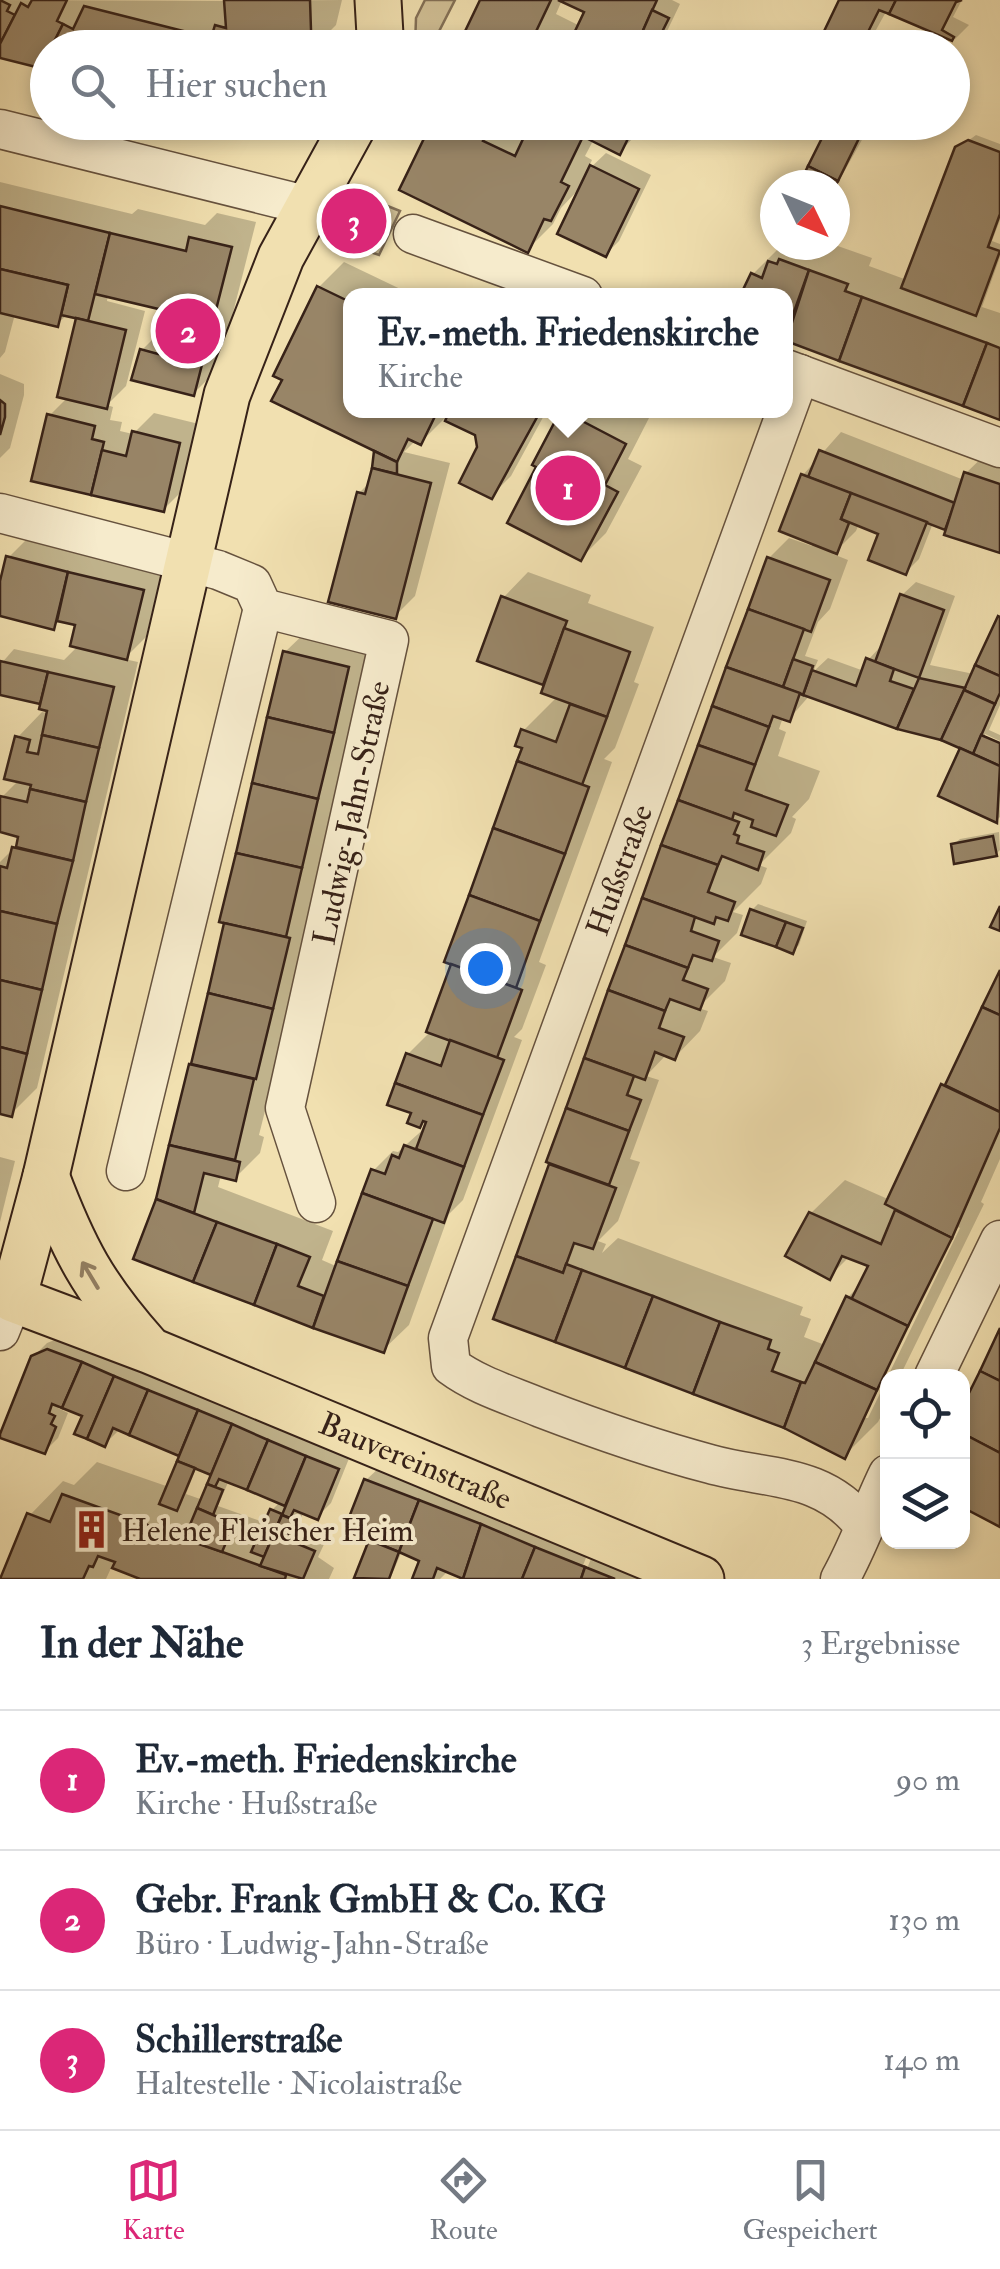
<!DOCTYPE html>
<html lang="de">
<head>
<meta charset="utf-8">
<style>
	body { margin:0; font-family:"IM FELL Double Pica",serif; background:#f2f2f3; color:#1f2937 }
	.controls { position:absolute; right:30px; bottom:30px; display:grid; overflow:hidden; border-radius:20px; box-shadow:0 5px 15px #0003 }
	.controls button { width:90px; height:90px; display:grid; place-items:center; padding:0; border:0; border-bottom:2px solid #e0e1e3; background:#fff; color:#1f2937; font:50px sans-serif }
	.compass { position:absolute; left:760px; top:170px; width:90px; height:90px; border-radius:50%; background:#fff; box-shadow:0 5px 15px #0003; rotate:133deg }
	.you { position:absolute; left:485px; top:968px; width:35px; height:35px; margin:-25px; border:8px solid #fff; border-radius:50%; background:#1a73e8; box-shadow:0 0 0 15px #1a73e833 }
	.badge { display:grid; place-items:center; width:65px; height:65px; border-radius:50%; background:#db2777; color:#fff; font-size:32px; font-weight:700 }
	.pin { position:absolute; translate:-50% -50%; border:5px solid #fff; box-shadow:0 2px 10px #0006 }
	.popup { position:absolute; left:343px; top:288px; width:450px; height:130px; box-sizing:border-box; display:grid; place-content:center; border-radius:20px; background:#fff; filter:drop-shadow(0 2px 8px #0005); font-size:32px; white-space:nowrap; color:#747a83 }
	.popup b { font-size:38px; color:#1f2937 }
	.popup::after { content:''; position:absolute; left:50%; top:100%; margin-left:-20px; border:20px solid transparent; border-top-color:#fff }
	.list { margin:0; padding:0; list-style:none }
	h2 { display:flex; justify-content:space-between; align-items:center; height:130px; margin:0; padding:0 40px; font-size:42px }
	h2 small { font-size:32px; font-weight:400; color:#747a83 }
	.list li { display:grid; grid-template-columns:65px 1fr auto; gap:30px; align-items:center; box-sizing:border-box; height:140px; padding:0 40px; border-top:2px solid #e0e1e3 }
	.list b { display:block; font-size:38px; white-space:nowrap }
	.list p { margin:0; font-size:32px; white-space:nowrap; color:#747a83 }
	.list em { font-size:32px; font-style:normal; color:#747a83 }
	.icon { flex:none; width:55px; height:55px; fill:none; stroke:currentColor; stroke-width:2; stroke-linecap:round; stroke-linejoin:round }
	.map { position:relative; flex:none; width:1000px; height:1579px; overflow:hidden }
	.search { position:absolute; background:#fff; box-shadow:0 5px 15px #0003; left:30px; right:30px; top:30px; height:110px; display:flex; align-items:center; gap:25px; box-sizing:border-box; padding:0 35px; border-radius:55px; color:#747a83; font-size:38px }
	.sheet { height:550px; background:#fff }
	nav { display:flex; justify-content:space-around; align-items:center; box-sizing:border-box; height:140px; border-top:2px solid #e0e1e3; background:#fff; font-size:28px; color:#747a83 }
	nav a { display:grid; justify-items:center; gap:5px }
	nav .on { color:#db2777 }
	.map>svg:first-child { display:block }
	.green { fill:#d1c096; stroke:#847157; stroke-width:2.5 }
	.shadow { fill:#0003; fill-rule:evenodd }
	.building { fill:#988567; stroke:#372218; stroke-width:2.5 }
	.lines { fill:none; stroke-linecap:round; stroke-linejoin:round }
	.minor-casing { stroke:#66523e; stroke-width:41 }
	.major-casing { stroke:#372218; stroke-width:49 }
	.minor { stroke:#f6ebcc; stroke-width:38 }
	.major { stroke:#f1e0b0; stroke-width:45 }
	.oneway { stroke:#948164 }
	.labels { text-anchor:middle; stroke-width:8; stroke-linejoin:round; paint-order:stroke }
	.street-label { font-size:32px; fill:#372218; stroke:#f6ebcc }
	.poi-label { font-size:32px; fill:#372218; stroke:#f6ebcc; text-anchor:start }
</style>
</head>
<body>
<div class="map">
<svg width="1000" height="1579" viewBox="0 0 1000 1579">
	<rect width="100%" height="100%" fill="#f1e0b0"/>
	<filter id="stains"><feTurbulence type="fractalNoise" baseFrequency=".002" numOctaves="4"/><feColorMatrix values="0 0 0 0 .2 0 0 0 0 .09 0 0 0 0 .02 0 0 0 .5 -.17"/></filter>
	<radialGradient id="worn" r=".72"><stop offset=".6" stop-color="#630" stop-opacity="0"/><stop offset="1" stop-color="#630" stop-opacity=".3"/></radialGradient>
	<g class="green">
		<polygon points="425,0 455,0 431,47 415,47 416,18"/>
		<polygon points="380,203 400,211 379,255 347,244 369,209"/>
	</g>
	<g class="shadow">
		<polygon points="0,0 227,1 342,0 336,25 326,35 325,40 332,42 331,48 48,48 48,68 0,57"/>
		<polygon points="483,0 562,0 556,14 580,26 587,11 564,0 672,0 680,4 659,48 460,48"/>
		<polygon points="842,0 962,0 953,17 969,25 955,39 887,10 866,48 819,48"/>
		<polygon points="435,122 523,122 532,126 533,122 641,122 633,138 620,152 594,139 585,156 592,160 587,171 606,153 651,175 619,241 606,254 581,187 561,208 553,224 527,250"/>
		<polygon points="832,122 872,122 835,188 835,185"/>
		<polygon points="976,135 1000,144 1000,220 992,241 1000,244 1000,257 982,307 1000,313 1000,417 786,340 786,296 753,274 778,249 782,250 788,245 835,245 872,258 869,266 907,280 957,149"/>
		<polygon points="0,182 132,214 138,209 205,225 217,213 256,222 219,368 194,393 142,350 167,325 174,311 108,295 107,301 145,311 126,386 107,405 113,407 110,420 122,422 120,431 133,434 154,413 199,424 183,490 163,510 49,416 68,397 79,317 68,314 57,324 15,314 5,352 0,358"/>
		<polygon points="344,262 415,296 350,296 350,410 547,410 511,476 491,496 478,433 445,418 421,442 416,440 404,452 450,463 415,596 395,616 359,493 371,481 377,449 274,400 319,287"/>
		<polygon points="0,374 24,384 24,395 10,448 0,458"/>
		<polygon points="564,410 635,410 649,418 628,459 642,466 606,533 581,558"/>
		<polygon points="841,432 964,480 966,473 992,448 1000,451 1000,550 951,519 944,527 933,523 919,559 906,572 881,532 859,524 856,531 833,554 848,560 830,609 818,622 805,656 818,660 813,672 828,658 864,671 868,660 881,646 902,595 916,582 955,596 930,665 974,674 1000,617 1000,705 989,730 1000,735 1000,741 985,734 985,740 1000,746 1000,817 997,820 963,747 810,695 789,719 783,717 779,729 786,732 778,756 820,771 809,799 792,817 796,819 791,833 759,865 767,868 761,884 733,912 743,915 737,933 713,957 731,963 725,981 698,1008 708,1011 700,1031 675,1057 667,1054 646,1076 659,1080 630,1159 640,1162 618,1221 598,1241 606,1244 602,1253 618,1238 803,1307 800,1315 811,1319 804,1337 825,1345 848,1297 862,1283 871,1265 850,1256 829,1277 811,1213 845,1180 890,1200 943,1085 952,1076 1000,976 1000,1159 981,1202 984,1204 900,1376 888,1376 960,1228 955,1226 862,1418 868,1418 888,1377 888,1403 878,1422 845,1455 785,1425 496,1317 769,558 789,538 812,546 803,475"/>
		<polygon points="29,537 162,570 146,637 124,659 138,662 37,1088 11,1114 0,1111 0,862 18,844 21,835 0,830 0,806 2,797 19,780 17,738 42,712 50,714 45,696 40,702 0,692 0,665 14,649 64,660 78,646 78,624 61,619 53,627 0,614 0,591 9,557"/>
		<polygon points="528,572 591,595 588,603 654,627 634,682 639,684 615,748 604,759 612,762 539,962 546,965 522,1029 514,1037 522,1040 463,1200 449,1214 409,1325 383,1350 136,1258 158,1199 193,1065 285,652 311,627 373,641 298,980 259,1135 264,1137 260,1153 235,1178 221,1175 218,1187 333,1231 322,1260 338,1267 373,1171 393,1151 398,1152 427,1126 425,1119 419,1125 414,1112 408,1054 431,1031 525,747 523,731 557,697 546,684 481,660 503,598"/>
		<polygon points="999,832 1000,850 996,854 953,845 960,839"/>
		<polygon points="758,904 807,921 799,945 793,951 752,910"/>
		<polygon points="0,1157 15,1161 0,1222"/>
		<path d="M62,1337L350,1456L331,1503L317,1517L304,1511L298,1526L327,1538L318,1557L334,1568L329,1579H143L112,1566L106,1579H1L30,1515L63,1481L74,1485L97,1462L169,1487L187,1445L178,1453L120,1429L105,1444L85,1414L60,1405L58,1408L68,1413L58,1438L44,1452L33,1357L47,1343ZM218,1464L203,1500L186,1494L197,1466ZM229,1480L281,1501L272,1510L266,1523L218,1506Z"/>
		<polygon points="380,1467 682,1579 583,1579 592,1556 587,1555 578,1579 466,1579 449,1570 440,1579 415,1579 423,1560 402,1551 390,1579 363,1579 357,1577 372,1539 366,1480"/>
	</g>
	<g class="building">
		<polygon points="0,0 10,5 7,11 15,15 0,44"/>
		<polygon points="32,0 67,0 57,21 63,24 51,48 48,48 40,68 0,58 0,44 21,3 28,7"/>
		<polygon points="224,0 310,0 311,30 306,48 51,48 63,24 73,29 84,6 211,38 215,25 226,28"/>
		<polygon points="480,0 551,0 532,40 547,48 457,48"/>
		<polygon points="558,0 657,0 641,35 635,32 627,48 567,48 584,12"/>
		<polygon points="839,0 896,0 889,14 879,10 860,48 816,48"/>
		<polygon points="896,0 962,0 956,2 942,30 954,37 952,41 889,14"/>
		<polygon points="652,10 669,18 654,48 627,48 635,32 641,35"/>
		<polygon points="432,122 492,122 483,141 515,156 531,122 590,122 561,182 569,186 551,221 544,219 528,253 399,190"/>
		<polygon points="590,122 636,122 620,155 584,137"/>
		<polygon points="830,122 867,122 838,181 808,166"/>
		<polygon points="968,140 1000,152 1000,214 988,247 1000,251 976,316 901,288 955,147"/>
		<polygon points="590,165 639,189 606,257 557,234"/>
		<polygon points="808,166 838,181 835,186 799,185"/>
		<polygon points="0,206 110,233 88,321 61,315 68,285 0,269"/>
		<polygon points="110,233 186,251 189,237 232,247 194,396 131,380 140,349 158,354 171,312 95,294"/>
		<polygon points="779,259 809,270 786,334 786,296 740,296 751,273 762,278 768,261 777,264"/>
		<polygon points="0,269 68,285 58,327 0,313"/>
		<polygon points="809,270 848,284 845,291 862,297 839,361 786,341"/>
		<polygon points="317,286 350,302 350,410 438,410 421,445 408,439 397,462 271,401 282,380 273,376"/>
		<polygon points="862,297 987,343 963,406 839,361"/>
		<polygon points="76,318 126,330 107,409 57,397"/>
		<polygon points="987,343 1000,348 1000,420 963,406"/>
		<polygon points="0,400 5,404 5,417 0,435"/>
		<polygon points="450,410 541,410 492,499 459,483 477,447 475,435 445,421"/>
		<polygon points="561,410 626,444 605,485 618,492 581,561 507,523 536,467 532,465"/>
		<polygon points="47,414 95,426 92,439 104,442 91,495 31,481"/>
		<polygon points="132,431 180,443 164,512 91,495 102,450 126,456"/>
		<polygon points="819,450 955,503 945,530 808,477"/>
		<polygon points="374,451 397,462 397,474 372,468"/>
		<polygon points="372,468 431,483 396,619 328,602 357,492 365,494"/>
		<polygon points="964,472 1000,484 1000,553 944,535"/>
		<polygon points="801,474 851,493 841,519 849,523 837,554 779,531"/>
		<polygon points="851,493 927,522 906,575 868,560 878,534 841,519"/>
		<polygon points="6,556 68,572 54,630 0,616 0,581"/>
		<polygon points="767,557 830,580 811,632 748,609"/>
		<polygon points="68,572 144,590 127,660 70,646 75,625 57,621"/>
		<polygon points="900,594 944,610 919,678 875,662"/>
		<polygon points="501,596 567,621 543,685 477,661"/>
		<polygon points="748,609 804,629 783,687 726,667"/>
		<polygon points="998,616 1000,617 1000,676 975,665"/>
		<polygon points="564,628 630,652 607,717 541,693"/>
		<polygon points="283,651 349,667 334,733 267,717"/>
		<polygon points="866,658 894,669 890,681 914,689 897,729 803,695 812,670 856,686"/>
		<polygon points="793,659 813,666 803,695 783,687"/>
		<polygon points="0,661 48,672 40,704 0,695"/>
		<polygon points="975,665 1000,676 1000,693 995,704 964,690"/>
		<polygon points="726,667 800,693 790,722 773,716 769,727 712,706"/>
		<polygon points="48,672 114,687 99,748 42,735 47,711 39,709"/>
		<polygon points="919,678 965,688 941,740 897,729"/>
		<polygon points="964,690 995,704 973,754 941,740"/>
		<polygon points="570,704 607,717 582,785 517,761 522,748 515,746 521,729 556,742"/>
		<polygon points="712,706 769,727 755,765 698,745"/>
		<polygon points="267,717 334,733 318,799 252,783"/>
		<polygon points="42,735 99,748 86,802 30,789 31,785 4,779 15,736 30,740 27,752 38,754"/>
		<polygon points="981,735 1000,743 1000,766 973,754"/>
		<polygon points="698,745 755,765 746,790 788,805 776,836 751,827 753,820 734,813 732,820 678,800"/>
		<polygon points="960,748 1000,766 997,823 938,796"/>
		<polygon points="517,761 589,787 565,854 493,828"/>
		<polygon points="252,783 318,799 302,868 236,853"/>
		<polygon points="30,789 86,802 73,861 16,847 18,837 0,832 0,796 27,802"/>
		<polygon points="678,800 739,822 734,834 739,836 737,843 764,852 758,870 722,856 718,865 661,845"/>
		<polygon points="493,828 565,854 540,921 469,895"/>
		<polygon points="993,836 997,856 954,864 951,844"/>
		<polygon points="661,845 718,865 708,892 735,902 728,921 716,917 714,924 642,898"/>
		<polygon points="12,847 73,861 57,924 0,911 0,866 7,868"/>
		<polygon points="236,853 302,868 286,937 219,922"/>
		<polygon points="469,895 540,921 516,988 444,962"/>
		<polygon points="642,898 695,917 691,931 719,941 712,961 693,955 688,968 625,945"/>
		<polygon points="1000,906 1000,931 990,927"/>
		<polygon points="750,909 786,922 776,947 741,935"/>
		<polygon points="0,911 57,924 42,990 0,980"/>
		<polygon points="786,922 803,928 793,954 776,947"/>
		<polygon points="224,923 290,938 273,1009 208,993"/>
		<polygon points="625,945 688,968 683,980 708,989 700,1010 670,999 665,1011 608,990"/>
		<polygon points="451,964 522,990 497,1058 426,1032"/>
		<polygon points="1000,970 1000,1015 982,1007"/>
		<polygon points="0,980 42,990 27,1054 0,1047"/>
		<polygon points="608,990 665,1011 659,1028 684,1037 675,1060 655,1052 645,1080 584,1058"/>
		<polygon points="208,993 273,1009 256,1079 191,1064"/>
		<polygon points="982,1007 1000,1015 1000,1112 945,1085"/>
		<polygon points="450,1040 504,1060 483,1115 395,1083 406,1053 441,1066"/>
		<polygon points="0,1047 27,1054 12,1117 0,1114"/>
		<polygon points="584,1058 634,1076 627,1095 641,1100 629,1131 566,1108"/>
		<polygon points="189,1064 254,1079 235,1160 169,1145"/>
		<polygon points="395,1083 483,1115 464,1167 416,1149 426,1122 423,1121 420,1128 407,1123 411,1113 387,1105"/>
		<polygon points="941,1084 1000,1112 1000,1128 952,1238 885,1204"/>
		<polygon points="566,1108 629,1131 609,1185 546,1162"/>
		<polygon points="169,1145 240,1162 236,1181 204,1173 194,1213 156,1199"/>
		<polygon points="404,1145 464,1167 444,1223 362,1193 371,1169 385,1174 392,1155 399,1158"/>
		<polygon points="549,1164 616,1188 593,1249 574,1243 563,1273 516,1256"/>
		<polygon points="362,1193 433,1219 408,1286 337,1261"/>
		<polygon points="156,1199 217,1222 193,1282 133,1259"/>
		<polygon points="895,1210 952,1238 908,1326 851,1300 868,1266 842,1256 830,1280 785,1256 809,1212 881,1244"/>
		<polygon points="217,1222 277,1244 254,1305 193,1282"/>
		<polygon points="277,1244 310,1257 298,1286 324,1296 313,1328 254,1305"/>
		<polygon points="516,1256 563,1273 566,1264 582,1270 555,1342 493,1319"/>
		<polygon points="337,1261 408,1286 384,1353 313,1328"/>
		<polygon points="582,1270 653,1296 625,1368 555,1342"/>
		<polygon points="653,1296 720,1322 693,1394 625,1368"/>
		<polygon points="846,1296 908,1326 877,1390 815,1362"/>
		<polygon points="720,1322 771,1340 768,1349 779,1353 772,1371 801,1382 784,1428 693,1394"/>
		<polygon points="1000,1328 1000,1381 980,1371"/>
		<polygon points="47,1349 82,1362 62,1408 52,1404 49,1413 55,1416 51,1424 56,1427 45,1454 0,1438 0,1434 31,1356"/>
		<polygon points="82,1362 114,1376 87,1439 74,1434 82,1416 62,1408"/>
		<polygon points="815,1362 877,1390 845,1459 784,1428 801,1382 805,1383"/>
		<polygon points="980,1371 1000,1381 1000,1453 962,1433 962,1407"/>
		<polygon points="114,1376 148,1390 129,1435 113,1428 105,1447 87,1439"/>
		<polygon points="148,1390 198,1410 179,1456 129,1435"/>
		<polygon points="198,1410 232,1424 211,1475 177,1461"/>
		<polygon points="232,1424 268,1440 247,1490 219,1479 215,1487 207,1484"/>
		<polygon points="962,1433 1000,1453 1000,1527 962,1507"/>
		<polygon points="268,1440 306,1456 285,1506 247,1490"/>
		<polygon points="306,1456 339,1469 318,1520 294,1510 290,1518 282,1515"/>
		<polygon points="177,1461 195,1468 177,1511 159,1504"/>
		<polygon points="364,1479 419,1500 399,1552 344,1530"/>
		<polygon points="207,1484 223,1490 213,1515 197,1508"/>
		<polygon points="62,1494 286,1575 285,1579 140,1579 112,1568 115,1562 98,1556 93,1567 89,1566 83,1579 0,1579 27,1513 50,1522"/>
		<polygon points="419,1500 481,1524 463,1579 437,1568 433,1579 412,1579 419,1561 399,1552"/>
		<polygon points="197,1508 234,1524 222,1552 184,1539"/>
		<polygon points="270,1509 282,1514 264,1557 251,1552"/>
		<polygon points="282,1515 294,1520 286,1539 315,1551 303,1579 260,1566"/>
		<polygon points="481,1524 535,1547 522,1579 463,1579"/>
		<polygon points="369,1540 399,1552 389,1579 354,1578"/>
		<polygon points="535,1547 585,1567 581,1579 522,1579"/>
		<polygon points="585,1567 615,1579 581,1579"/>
	</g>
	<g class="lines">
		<defs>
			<g id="minor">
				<polyline points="0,129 309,206"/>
				<polyline points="413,234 583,296"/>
				<polyline points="786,369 1000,448"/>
				<path d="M800,374L448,1338L451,1366C478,1386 510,1395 541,1408C596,1429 653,1449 710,1464C766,1480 823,1472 863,1525"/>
				<polyline points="0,513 218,570 252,584 263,608 389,640 285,1108 316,1203"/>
				<polyline points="126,1171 263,608"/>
				<polyline points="0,1294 13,1299 0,1331"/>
				<polyline points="934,1376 1000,1240"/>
				<path d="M840,1579C859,1545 871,1509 888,1474"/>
			</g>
			<g id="major">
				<polyline points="377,48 380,35 378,0"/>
				<path id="s1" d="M355,122L281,257L227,395L46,1176L13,1299L151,1351L701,1579"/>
				<path d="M46,1176C74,1250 93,1286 146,1346"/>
			</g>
		</defs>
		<use href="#minor" class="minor-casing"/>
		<use href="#major" class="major-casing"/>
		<use href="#minor" class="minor"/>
		<use href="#major" class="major"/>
	</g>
	<defs><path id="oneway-shaft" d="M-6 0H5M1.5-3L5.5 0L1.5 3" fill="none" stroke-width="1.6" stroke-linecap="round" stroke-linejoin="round" transform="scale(2.5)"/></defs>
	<use class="oneway" href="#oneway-shaft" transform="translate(90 1275) rotate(-121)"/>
	<defs>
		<symbol id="building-bare" viewBox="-9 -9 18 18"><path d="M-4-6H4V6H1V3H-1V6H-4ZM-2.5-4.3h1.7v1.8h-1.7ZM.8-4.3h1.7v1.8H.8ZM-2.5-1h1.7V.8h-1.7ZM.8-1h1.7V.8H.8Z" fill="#8f2418" stroke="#f6ebcc" stroke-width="2.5" paint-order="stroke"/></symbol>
	</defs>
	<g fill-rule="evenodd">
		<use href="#building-bare" x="64" y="1502" width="55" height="55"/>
	</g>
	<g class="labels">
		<g class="street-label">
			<text transform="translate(351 813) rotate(-78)" y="11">Ludwig-Jahn-Straße</text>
			<text transform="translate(619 870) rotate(-70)" y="11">Hußstraße</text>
			<text dy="11" stroke="none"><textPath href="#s1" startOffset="1665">Bauvereinstraße</textPath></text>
		</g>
		<g class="poi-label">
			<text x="121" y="1541">Helene Fleischer Heim</text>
		</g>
	</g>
	<rect width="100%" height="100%" filter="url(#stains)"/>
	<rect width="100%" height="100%" fill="url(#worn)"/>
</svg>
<div class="controls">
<button><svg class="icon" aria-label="locate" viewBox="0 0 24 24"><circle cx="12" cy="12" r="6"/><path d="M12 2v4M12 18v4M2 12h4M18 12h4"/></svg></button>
<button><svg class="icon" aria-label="layers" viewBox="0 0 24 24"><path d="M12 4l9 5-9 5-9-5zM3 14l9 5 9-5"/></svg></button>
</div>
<svg class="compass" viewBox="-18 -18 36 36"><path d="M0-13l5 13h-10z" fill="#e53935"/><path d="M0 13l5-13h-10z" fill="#747a83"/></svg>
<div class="you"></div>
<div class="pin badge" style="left:568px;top:488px">1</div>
<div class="popup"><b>Ev.-meth. Friedenskirche</b>Kirche</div>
<div class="pin badge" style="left:188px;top:331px">2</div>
<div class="pin badge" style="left:354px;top:221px">3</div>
<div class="search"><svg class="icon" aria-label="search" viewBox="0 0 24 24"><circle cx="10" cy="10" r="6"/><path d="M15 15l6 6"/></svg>Hier suchen</div>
</div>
<section class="sheet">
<h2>In der Nähe<small>3 Ergebnisse</small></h2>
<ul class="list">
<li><span class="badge">1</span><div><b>Ev.-meth. Friedenskirche</b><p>Kirche · Hußstraße</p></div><em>90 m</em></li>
<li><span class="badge">2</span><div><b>Gebr. Frank GmbH &amp; Co. KG</b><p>Büro · Ludwig-Jahn-Straße</p></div><em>130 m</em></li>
<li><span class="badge">3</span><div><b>Schillerstraße</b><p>Haltestelle · Nicolaistraße</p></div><em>140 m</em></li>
</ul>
</section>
<nav>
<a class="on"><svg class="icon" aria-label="map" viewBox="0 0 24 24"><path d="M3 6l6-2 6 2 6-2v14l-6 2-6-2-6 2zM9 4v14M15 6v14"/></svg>Karte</a>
<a><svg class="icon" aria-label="directions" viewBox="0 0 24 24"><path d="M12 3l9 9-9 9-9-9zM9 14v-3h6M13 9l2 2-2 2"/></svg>Route</a>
<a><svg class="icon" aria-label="saved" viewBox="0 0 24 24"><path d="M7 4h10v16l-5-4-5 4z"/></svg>Gespeichert</a>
</nav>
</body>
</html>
